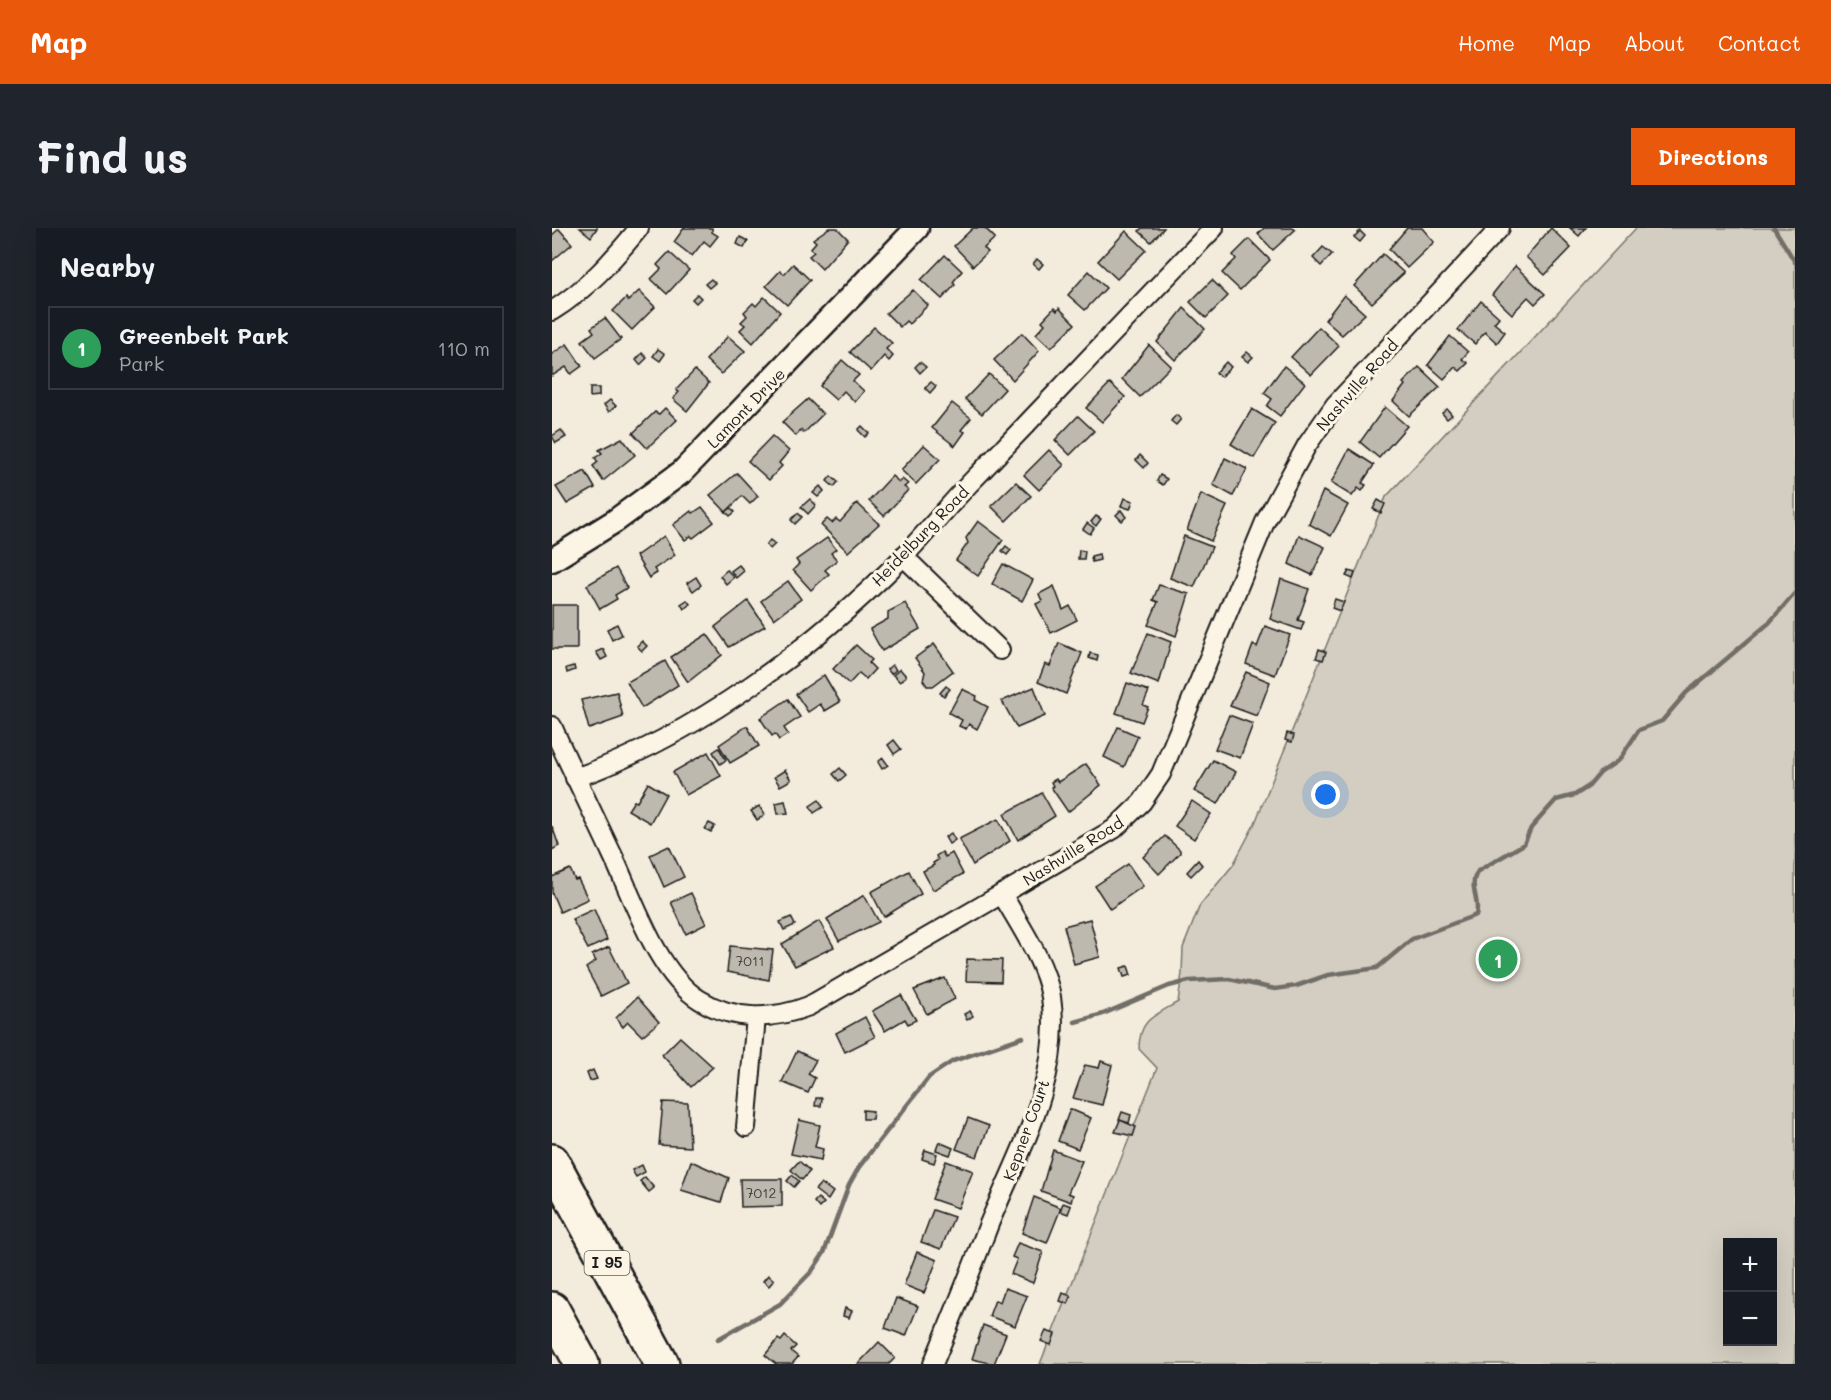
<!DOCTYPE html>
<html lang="en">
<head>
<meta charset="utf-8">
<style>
	body { margin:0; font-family:Mali,sans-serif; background:#20242c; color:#f1f3f6 }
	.controls { position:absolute; right:18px; bottom:18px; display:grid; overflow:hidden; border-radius:0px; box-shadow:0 6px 24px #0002 }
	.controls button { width:54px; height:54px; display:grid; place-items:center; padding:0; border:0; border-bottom:2px solid #363941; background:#171b24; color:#f1f3f6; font:30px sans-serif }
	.you { position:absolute; left:774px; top:567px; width:21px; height:21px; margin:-15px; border:4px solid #fff; border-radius:50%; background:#1a73e8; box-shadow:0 0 0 9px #1a73e833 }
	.badge { display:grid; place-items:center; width:39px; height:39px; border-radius:50%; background:#ea580c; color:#fff; font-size:20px; font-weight:700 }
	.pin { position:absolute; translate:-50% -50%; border:3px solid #fff; box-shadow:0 2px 6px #0006 }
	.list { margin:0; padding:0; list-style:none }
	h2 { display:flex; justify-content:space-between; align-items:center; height:78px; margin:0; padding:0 24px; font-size:26px }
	h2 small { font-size:20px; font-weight:400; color:#9ea1a6 }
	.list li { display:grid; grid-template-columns:39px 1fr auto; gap:18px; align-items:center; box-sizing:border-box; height:84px; margin:0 12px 12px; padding:0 12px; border:2px solid #363941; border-radius:0px }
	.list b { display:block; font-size:22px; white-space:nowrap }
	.list p { margin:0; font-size:20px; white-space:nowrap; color:#9ea1a6 }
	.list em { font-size:20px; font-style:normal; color:#9ea1a6 }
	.map { position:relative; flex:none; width:1243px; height:1136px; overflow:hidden; border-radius:0px }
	header { display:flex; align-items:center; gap:36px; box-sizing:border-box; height:84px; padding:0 30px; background:#ea580c; color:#fff }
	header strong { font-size:28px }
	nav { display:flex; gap:33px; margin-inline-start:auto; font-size:21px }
	.intro { display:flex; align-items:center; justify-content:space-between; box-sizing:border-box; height:144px; padding:0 36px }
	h1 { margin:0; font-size:42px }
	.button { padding:15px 27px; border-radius:0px; background:#ea580c; color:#fff; font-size:21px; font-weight:700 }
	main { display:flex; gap:36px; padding:0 36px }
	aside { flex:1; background:#171b24; border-radius:0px; box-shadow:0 6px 24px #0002 }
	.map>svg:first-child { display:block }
	.green { fill:#d3cec1; stroke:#78756e; stroke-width:1.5; fill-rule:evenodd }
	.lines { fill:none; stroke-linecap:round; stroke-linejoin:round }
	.stream { stroke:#716e68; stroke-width:4.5 }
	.building { fill:#beb9ae; stroke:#1c1c1c; stroke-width:1.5 }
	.minor-casing { stroke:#1c1c1c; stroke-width:22 }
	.tertiary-casing { stroke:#1c1c1c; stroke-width:27 }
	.motorway-casing { stroke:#1c1c1c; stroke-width:38 }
	.minor { stroke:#fcf5e5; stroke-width:18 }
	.tertiary { stroke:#fcf5e5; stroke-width:22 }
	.motorway { stroke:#fcf5e5; stroke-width:33 }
	.labels { text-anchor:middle; stroke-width:6; stroke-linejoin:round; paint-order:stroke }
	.number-label { font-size:14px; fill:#444340 }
	.shield { fill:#fcf5e5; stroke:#5f5d58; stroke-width:1.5 }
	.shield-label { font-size:15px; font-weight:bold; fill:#1c1c1c }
	.street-label { font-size:16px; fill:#1c1c1c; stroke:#fcf5e5 }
</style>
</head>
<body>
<header>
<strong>Map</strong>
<nav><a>Home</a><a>Map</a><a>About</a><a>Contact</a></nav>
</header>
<div class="intro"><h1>Find us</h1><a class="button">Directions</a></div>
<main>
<aside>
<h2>Nearby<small></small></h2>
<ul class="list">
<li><span class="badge" style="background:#2e9e5b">1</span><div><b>Greenbelt Park</b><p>Park</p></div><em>110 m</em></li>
</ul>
</aside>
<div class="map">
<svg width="1243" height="1136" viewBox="0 0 1243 1136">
	<rect width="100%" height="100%" fill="#f3ecdd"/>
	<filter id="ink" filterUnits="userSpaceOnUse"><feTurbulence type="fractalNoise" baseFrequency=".0167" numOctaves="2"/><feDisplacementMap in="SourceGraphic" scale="12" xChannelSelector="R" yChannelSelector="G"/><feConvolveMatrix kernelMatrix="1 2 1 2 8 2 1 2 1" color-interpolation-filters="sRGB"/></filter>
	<g filter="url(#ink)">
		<path class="green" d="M1084,0H1243V1136H488L605,840L587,821C587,791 602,788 626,774L630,745L631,720L648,677L681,637L703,595L834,269ZM1176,1014H1220V1114H1176Z"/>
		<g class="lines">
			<g class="stream">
				<polyline points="1222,0 1243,34"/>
				<path d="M523,794L551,786L617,758L637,753L677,751L723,761L744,758L776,747L825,740L860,711L924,687C929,671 915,659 926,643L972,616L979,600L1004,572L1023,567L1037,558L1048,545L1067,532L1087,502L1110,493L1134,465L1217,395L1243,365"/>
				<polyline points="166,1111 228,1076 260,1043 272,1025 297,957 307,939 377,849 401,833 471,809"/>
			</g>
		</g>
		<g class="building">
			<polygon points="28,0 45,0 39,9"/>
			<polygon points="132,0 160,0 160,4 166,8 158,18 152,13 140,28 122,14"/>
			<polygon points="277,0 285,0 296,11 270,41 257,28 262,24 258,21 264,14 261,11"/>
			<polygon points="421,0 433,0 443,10 432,20 436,24 421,38 402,18"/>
			<polygon points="590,0 612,0 599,14 587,3"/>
			<polygon points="712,0 741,0 743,2 721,22 706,6"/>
			<polygon points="855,0 870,0 882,14 855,40 837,21"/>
			<polygon points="999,0 1019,20 993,47 974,29"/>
			<polygon points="1018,0 1034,0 1027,8"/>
			<polygon points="7,1 20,16 0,33 0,7"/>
			<polygon points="574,3 594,22 565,51 546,33"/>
			<polygon points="808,3 813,8 808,14 802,9"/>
			<polygon points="188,9 196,13 192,20 185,16"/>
			<polygon points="697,11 718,32 688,62 670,45 684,31 681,27"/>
			<polygon points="771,19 780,26 769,38 761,30"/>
			<polygon points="117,24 137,42 115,66 99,51 109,41 105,37"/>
			<polygon points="831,26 852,45 820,75 802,58"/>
			<polygon points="393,27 410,43 401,54 403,57 390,71 369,52"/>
			<polygon points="485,31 491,36 487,41 481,36"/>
			<polygon points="241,36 258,52 235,77 214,58 228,43 232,46"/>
			<polygon points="963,38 993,66 983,76 976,69 960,86 940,67"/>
			<polygon points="537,43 554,60 533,82 516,67"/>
			<polygon points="159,51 163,55 157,60 153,56"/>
			<polygon points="660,52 676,68 654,90 638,74"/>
			<polygon points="361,62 376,77 357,96 354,93 348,99 334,85"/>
			<polygon points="87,63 103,79 80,102 61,83 74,70 76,73"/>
			<polygon points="145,66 149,70 144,75 140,71"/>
			<polygon points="792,67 813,86 790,107 773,92"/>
			<polygon points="212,69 228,84 201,115 188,102 193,97 189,94 195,88 192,84 201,75 204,78"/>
			<polygon points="929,73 947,89 942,95 953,104 945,115 933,104 923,116 906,102"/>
			<polygon points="502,80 505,83 507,80 523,96 499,120 484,106 493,96 490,93"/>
			<polygon points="632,80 653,101 623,132 605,114"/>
			<polygon points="53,90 69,111 43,130 30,113 42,104 39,100"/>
			<polygon points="322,99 340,115 334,121 341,128 337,133 332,128 319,143 298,124"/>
			<polygon points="767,99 787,118 759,147 739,129"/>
			<polygon points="470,105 487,123 461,152 442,132"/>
			<polygon points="176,108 193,123 169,146 154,132"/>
			<polygon points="898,108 916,124 910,131 916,135 908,143 903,139 892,151 876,137"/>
			<polygon points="15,116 30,138 19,146 14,139 0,148 0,126"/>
			<polygon points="597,117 619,138 588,169 570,151"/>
			<polygon points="106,121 113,126 108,133 101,128"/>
			<polygon points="695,124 701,129 696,134 690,129"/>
			<polygon points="90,125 95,130 88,137 84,132"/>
			<polygon points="290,132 307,147 301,153 312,163 303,174 292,163 284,172 268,158"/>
			<polygon points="368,134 374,139 368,145 363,139"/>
			<polygon points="674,134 679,139 669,149 664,145"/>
			<polygon points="732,138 753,155 728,188 715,178 720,171 712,165"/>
			<polygon points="867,139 888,159 857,188 841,173 853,157 851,155"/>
			<polygon points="143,142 157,155 135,183 121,171 127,164 124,162"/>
			<polygon points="437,146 453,161 430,186 413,171"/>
			<polygon points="379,154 384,158 378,165 373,160"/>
			<polygon points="558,155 573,169 550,194 534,180"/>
			<polygon points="38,160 47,160 47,168 38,169"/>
			<polygon points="256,171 271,186 252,205 249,202 244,208 230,194"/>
			<polygon points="58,172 64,178 57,184 52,177"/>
			<polygon points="400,175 419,190 409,202 413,204 403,218 380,200"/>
			<polygon points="833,179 855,198 827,230 808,214"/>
			<polygon points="113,180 125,192 95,220 81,205 103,184 107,186"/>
			<polygon points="700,181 723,195 702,230 679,216"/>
			<polygon points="895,181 900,187 895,191 890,185"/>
			<polygon points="624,187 629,191 624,197 619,193"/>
			<polygon points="526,188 542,203 518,227 503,212"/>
			<polygon points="310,198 317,205 313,209 306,202"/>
			<polygon points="9,202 14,209 4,215 0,208"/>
			<polygon points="220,208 237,223 227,235 230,238 217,252 196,233"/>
			<polygon points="70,210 83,227 51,253 41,238 46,234 43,230 50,225 47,222"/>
			<polygon points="372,217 388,231 364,256 349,242"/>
			<polygon points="797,221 822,237 810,255 814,257 810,263 806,260 800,268 779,255"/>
			<polygon points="497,222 512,237 487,262 472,247"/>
			<polygon points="588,227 596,235 592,240 584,232"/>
			<polygon points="673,230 695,241 681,268 661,257"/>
			<polygon points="33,243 43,260 15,276 4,259"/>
			<polygon points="185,245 206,268 198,276 190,268 174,284 158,267"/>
			<polygon points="608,247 615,251 611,257 605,253"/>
			<polygon points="279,248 286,254 282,259 275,253"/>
			<polygon points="340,248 347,254 350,251 356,256 352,259 356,262 332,288 317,273"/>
			<polygon points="464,254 479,268 454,293 439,278"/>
			<polygon points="268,258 272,263 266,269 261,265"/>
			<polygon points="771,263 796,277 779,308 757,296"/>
			<polygon points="649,266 675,278 659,313 635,302"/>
			<polygon points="572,270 581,273 578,281 569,278"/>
			<polygon points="258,271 264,277 256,286 249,279"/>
			<polygon points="826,272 833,276 829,285 821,281"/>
			<polygon points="305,275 327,296 296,324 269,297 275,291 280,295 284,291 288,294"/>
			<polygon points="150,279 162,294 141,310 139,308 133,312 121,297 139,283 141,285"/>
			<polygon points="179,280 183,284 178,288 174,284"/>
			<polygon points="569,282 574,289 570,293 564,287"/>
			<polygon points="246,285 250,289 243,296 239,292"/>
			<polygon points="544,288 549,291 544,298 539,294"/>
			<polygon points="426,293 451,312 426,348 404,332 416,315 414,310"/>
			<polygon points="535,295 542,300 538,306 531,301"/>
			<polygon points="747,307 773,319 760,347 737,336"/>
			<polygon points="112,308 123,327 102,341 105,345 97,350 84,328"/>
			<polygon points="632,308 660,319 642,359 618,350"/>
			<polygon points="275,310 284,321 279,325 285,332 273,342 277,346 259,362 241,342 247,336 244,332"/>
			<polygon points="218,312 223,316 218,321 214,317"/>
			<polygon points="454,318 459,322 455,327 450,323"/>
			<polygon points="527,322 533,323 532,331 526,331"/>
			<polygon points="547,326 548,332 540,334 539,328"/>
			<polygon points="451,336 481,352 470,373 440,356"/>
			<polygon points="187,337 192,343 184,350 179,343"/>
			<polygon points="64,340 75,360 63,367 65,371 48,381 35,357"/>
			<polygon points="175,342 182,349 174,356 168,348"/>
			<polygon points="797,343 803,345 801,351 794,348"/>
			<polygon points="144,349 149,357 141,363 135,355"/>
			<polygon points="729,351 757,361 746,392 752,394 749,402 718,391"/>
			<polygon points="236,353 249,371 222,391 209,373"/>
			<polygon points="607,357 637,366 624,408 596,397 606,374 601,372"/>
			<polygon points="502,358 511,382 518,378 525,392 499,405 484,376 490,373 487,366"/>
			<polygon points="783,371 792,374 788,383 780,380"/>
			<polygon points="135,372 138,376 132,381 129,376"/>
			<polygon points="196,373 213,398 177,419 163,399"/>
			<polygon points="353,375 368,401 330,423 318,401 336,391 336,384"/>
			<rect x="0" y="377" width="25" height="44"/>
			<polygon points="65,396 70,407 60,412 55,401"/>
			<polygon points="713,398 738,407 723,447 694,436 701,417 705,419"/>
			<polygon points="596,405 619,414 607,456 579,445"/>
			<polygon points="155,406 170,427 136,454 119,429"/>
			<polygon points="90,413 95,418 90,423 85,418"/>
			<polygon points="507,415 530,425 514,466 486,454 493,436 498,438"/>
			<polygon points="382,416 401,443 381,458 375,458 371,452 373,444 363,430"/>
			<polygon points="304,417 320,432 317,435 323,441 314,451 307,445 297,456 281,441"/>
			<polygon points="51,421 55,429 49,432 44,424"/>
			<polygon points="767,421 774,424 771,432 764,430"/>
			<polygon points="538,425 546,427 545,433 537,430"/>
			<polygon points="113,433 126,457 90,480 75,454"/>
			<polygon points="340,437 344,442 339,446 335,441"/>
			<polygon points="22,438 23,442 15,445 14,440"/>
			<polygon points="348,441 354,448 348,454 341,447"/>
			<polygon points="694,444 718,454 705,488 678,478"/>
			<polygon points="272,447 288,474 273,483 268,476 256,484 244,466"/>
			<polygon points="575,455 597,463 591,477 596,479 590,494 564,485"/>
			<polygon points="394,458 398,461 392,468 388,465"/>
			<polygon points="482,459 493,488 465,500 450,473"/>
			<polygon points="410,461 425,468 423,472 436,479 425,501 417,496 414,501 407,498 410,492 397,485"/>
			<polygon points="65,464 71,489 37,501 29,472"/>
			<polygon points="236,471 248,489 232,500 236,506 227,512 223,506 220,508 208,490"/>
			<polygon points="677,487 701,496 688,530 663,521"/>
			<polygon points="195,498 207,518 178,535 167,517"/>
			<polygon points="566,499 586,508 572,539 552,529"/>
			<polygon points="735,505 742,507 740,514 733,512"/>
			<polygon points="342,512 349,521 342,526 336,517"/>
			<polygon points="167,520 174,532 168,536 161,524"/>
			<polygon points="156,524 169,548 134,567 121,544"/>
			<polygon points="331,530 336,537 330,541 326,534"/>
			<polygon points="661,532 684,544 666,576 642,563"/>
			<polygon points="534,536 549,557 516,584 499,559 501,558 499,554 504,551 506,554"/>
			<polygon points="288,540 294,547 287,553 281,546"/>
			<polygon points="233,542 239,552 228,558 222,549"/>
			<polygon points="96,555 114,566 98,595 76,582 82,573 85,574"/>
			<polygon points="490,565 503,588 466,612 452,586"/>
			<polygon points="267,572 271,579 262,585 258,578"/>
			<polygon points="233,573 236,585 226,586 224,575"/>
			<polygon points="640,573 659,586 642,611 623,598"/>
			<polygon points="207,578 213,587 205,592 199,583"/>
			<polygon points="446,591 458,613 421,637 407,611"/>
			<polygon points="157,595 163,598 159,604 153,601"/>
			<polygon points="0,598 7,618 0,622"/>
			<polygon points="399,605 403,612 397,616 393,609"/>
			<polygon points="613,608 628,622 628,625 607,646 591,629"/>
			<polygon points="117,618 132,649 112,659 98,627"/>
			<polygon points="390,624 393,629 400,625 411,646 381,662 371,643 382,637 381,635 386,632 384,628"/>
			<polygon points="646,632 650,637 639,648 635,644"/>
			<polygon points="576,636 591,658 558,681 543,658"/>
			<polygon points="18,641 23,652 26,651 36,671 8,684 0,665 0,649"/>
			<polygon points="357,643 369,666 332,689 319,664"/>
			<polygon points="139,665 154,696 134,706 119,674"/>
			<polygon points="312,667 327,694 287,713 275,691"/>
			<polygon points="42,681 55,712 36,721 20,691"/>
			<polygon points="239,689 243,697 232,702 228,694"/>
			<polygon points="538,691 548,729 522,736 512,698"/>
			<polygon points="267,693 282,719 243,738 230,716"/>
			<polygon points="178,718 221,722 217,752 175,744"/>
			<polygon points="57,719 75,755 49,768 34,740 44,733 40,727"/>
			<polygon points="415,731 450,732 449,754 414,753"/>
			<polygon points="576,738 579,747 572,749 569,740"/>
			<polygon points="393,750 403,771 375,786 362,762"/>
			<polygon points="349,767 364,792 356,796 353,791 333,803 320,783"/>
			<polygon points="85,769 107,794 90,808 76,794 71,799 64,790"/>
			<polygon points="418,783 421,788 415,792 412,786"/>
			<polygon points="313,789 323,809 293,824 284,805"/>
			<polygon points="128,809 161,839 139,859 110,827"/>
			<polygon points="245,823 264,832 256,846 263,850 256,865 230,854"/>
			<polygon points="549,833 560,837 550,877 521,870 533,837 547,840"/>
			<polygon points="41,842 45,851 38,853 35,845"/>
			<polygon points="264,870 270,870 269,878 263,878"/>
			<polygon points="111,874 136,875 138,919 107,917"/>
			<polygon points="518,881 539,890 526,921 506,913"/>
			<polygon points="311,882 321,883 320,891 311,891"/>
			<polygon points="570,884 579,887 577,895 567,892"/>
			<polygon points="416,890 437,898 425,929 404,921"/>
			<polygon points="247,892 268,897 263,919 271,921 269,932 239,926"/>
			<polygon points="568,892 584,899 581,908 563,904"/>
			<polygon points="387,914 401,920 398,927 384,922"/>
			<polygon points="373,922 385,926 382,935 370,931"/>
			<polygon points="501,922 530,933 516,965 521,967 519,974 489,963"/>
			<polygon points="139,933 177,950 169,974 129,962"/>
			<polygon points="247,933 258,943 250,952 239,942"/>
			<polygon points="394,933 421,943 406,980 380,971"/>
			<polygon points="90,937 93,944 84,949 80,942"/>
			<polygon points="240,947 247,953 242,959 235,953"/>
			<polygon points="93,949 102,960 97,964 88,953"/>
			<polygon points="188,951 230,951 230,978 189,979"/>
			<polygon points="269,955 281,964 276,972 263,962"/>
			<polygon points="482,969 509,980 495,1015 470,1005"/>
			<polygon points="266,970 272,975 267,980 262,974"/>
			<polygon points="511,975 519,978 516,986 508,983"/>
			<polygon points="381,982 402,989 389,1021 369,1014"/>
			<polygon points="466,1015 491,1024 481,1055 459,1046 465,1031 460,1029"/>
			<polygon points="365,1024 385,1032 372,1065 352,1057"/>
			<polygon points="216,1047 222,1052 217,1058 211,1053"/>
			<polygon points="453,1060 475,1068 463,1098 437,1088 443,1072 448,1074"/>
			<polygon points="511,1065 519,1068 516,1076 508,1073"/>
			<polygon points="344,1070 366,1078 354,1108 333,1100"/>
			<polygon points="293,1080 300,1083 297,1090 291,1088"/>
			<polygon points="431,1097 454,1106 442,1136 420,1131"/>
			<polygon points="494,1103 503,1106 499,1117 489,1113"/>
			<polygon points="233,1108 244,1118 239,1123 246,1129 240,1136 224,1136 213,1127 226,1111 229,1113"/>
			<polygon points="327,1114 343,1130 337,1136 306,1136"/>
		</g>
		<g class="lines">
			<defs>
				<g id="minor">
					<path d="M0,83C35,61 61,32 87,0"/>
					<polyline points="351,328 448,422"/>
					<path d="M0,498C19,541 40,583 60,626C81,670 105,746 148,772C182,793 221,792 257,778L562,601L590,574L609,546L713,294L755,217L783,177L948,0"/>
					<path d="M23,550C145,507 261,420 351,329C375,304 397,277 421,252C502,168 581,83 662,0"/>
					<polyline points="194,899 204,789"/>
					<path d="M381,1136C400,1090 419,1043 437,996C466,926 511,848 499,769C493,733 468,698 450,666"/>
				</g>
				<polyline id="tertiary" points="0,332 63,293 130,244 365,0"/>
				<g id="motorway">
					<polyline points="0,933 110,1136"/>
					<polyline points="0,1081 30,1136"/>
				</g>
			</defs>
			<use href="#minor" class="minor-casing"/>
			<use href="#tertiary" class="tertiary-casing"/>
			<use href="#motorway" class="motorway-casing"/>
			<use href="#minor" class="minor"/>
			<use href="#tertiary" class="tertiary"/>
			<use href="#motorway" class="motorway"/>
		</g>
	</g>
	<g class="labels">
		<g class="number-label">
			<text x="198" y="738">7011</text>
			<text x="209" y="970">7012</text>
		</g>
		<rect class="shield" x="32.5" y="1023" width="45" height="24" rx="4.5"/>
		<g class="shield-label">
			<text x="55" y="1040">I 95</text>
		</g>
		<g class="street-label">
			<text transform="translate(805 157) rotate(-49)" y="6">Nashville Road</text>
			<text transform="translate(194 180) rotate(-46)" y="6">Lamont Drive</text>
			<text transform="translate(368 308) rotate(-46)" y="6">Heidelburg Road</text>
			<text transform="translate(521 623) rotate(-32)" y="6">Nashville Road</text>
			<text transform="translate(474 902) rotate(-70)" y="6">Kepner Court</text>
		</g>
	</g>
</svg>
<div class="controls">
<button>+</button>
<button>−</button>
</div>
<div class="you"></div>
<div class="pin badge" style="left:946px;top:731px;background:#2e9e5b">1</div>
</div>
</main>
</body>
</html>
